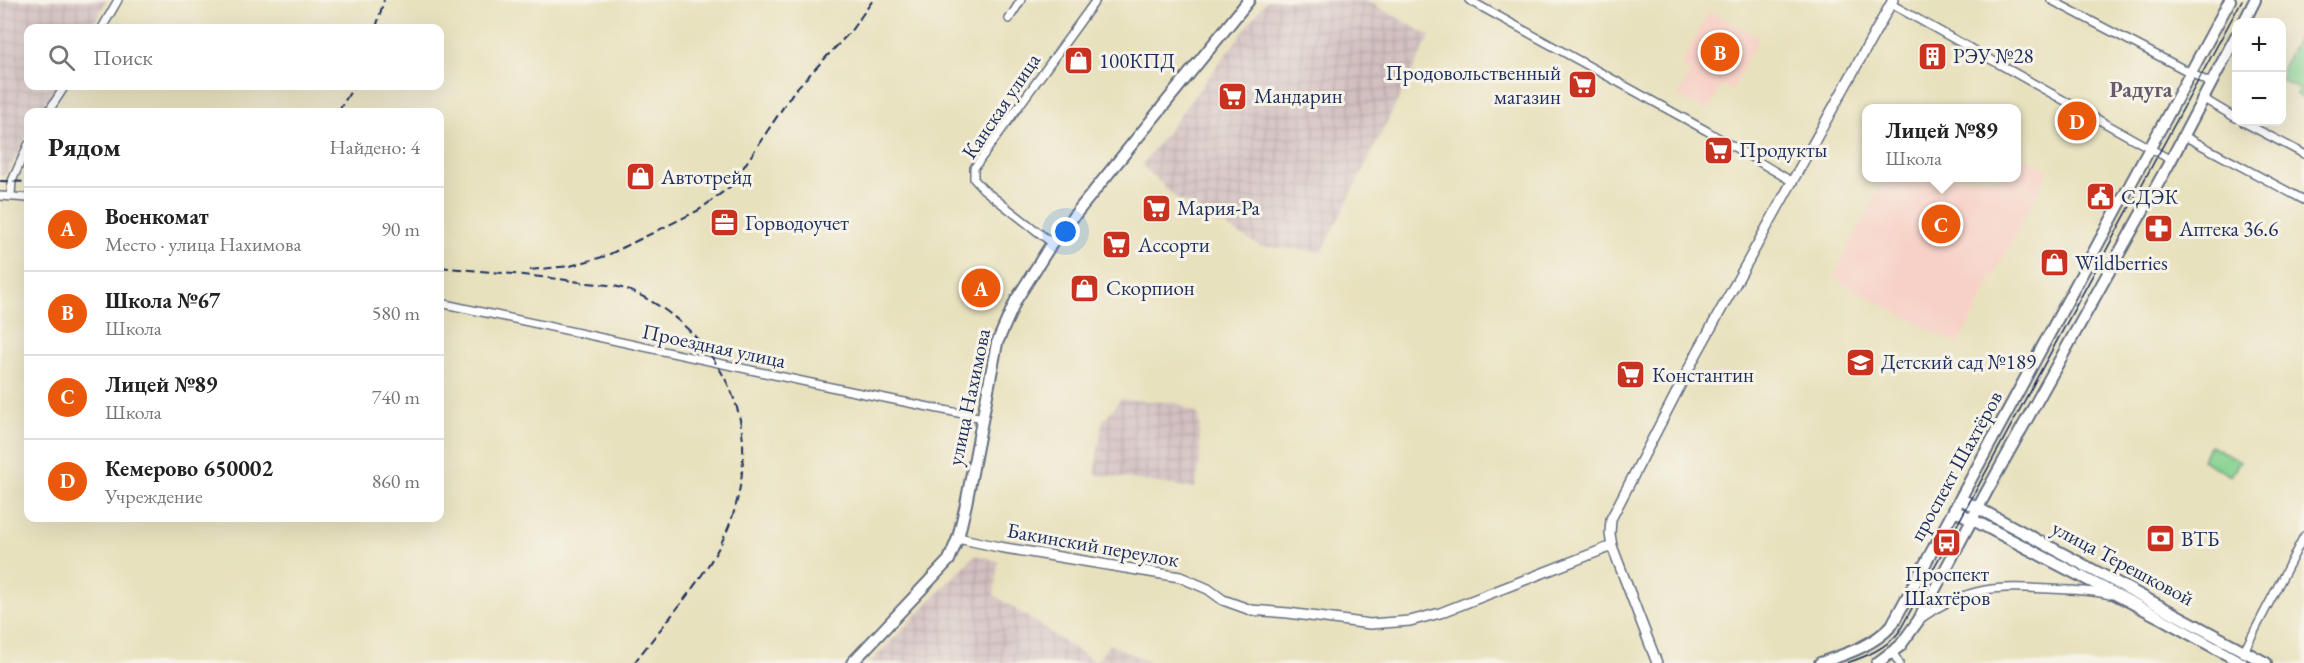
<!DOCTYPE html>
<html lang="ru">
<head>
<meta charset="utf-8">
<style>
	body { margin:0; font-family:"EB Garamond",serif; background:#f6f6f6; color:#222 }
	.controls { position:absolute; right:18px; top:18px; display:grid; overflow:hidden; border-radius:12px; box-shadow:0 6px 24px #0002 }
	.controls button { width:54px; height:54px; display:grid; place-items:center; padding:0; border:0; border-bottom:2px solid #e0e0e0; background:#fff; color:#222; font:30px sans-serif }
	.you { position:absolute; left:1066px; top:232px; width:21px; height:21px; margin:-15px; border:4px solid #fff; border-radius:50%; background:#1a73e8; box-shadow:0 0 0 9px #1a73e833 }
	.badge { display:grid; place-items:center; width:39px; height:39px; border-radius:50%; background:#ea580c; color:#fff; font-size:20px; font-weight:700 }
	.pin { position:absolute; translate:-50% -50%; border:3px solid #fff; box-shadow:0 2px 6px #0006 }
	.popup { position:absolute; left:1862px; top:104px; width:159px; height:78px; box-sizing:border-box; display:grid; place-content:center; border-radius:12px; background:#fff; filter:drop-shadow(0 2px 4px #0005); font-size:20px; white-space:nowrap; color:#767676 }
	.popup b { font-size:22px; color:#222 }
	.popup::after { content:''; position:absolute; left:50%; top:100%; margin-left:-12px; border:12px solid transparent; border-top-color:#fff }
	.list { margin:0; padding:0; list-style:none }
	h2 { display:flex; justify-content:space-between; align-items:center; height:78px; margin:0; padding:0 24px; font-size:26px }
	h2 small { font-size:20px; font-weight:400; color:#767676 }
	.list li { display:grid; grid-template-columns:39px 1fr auto; gap:18px; align-items:center; box-sizing:border-box; height:84px; padding:0 24px; border-top:2px solid #e0e0e0 }
	.list b { display:block; font-size:22px; white-space:nowrap }
	.list p { margin:0; font-size:20px; white-space:nowrap; color:#767676 }
	.list em { font-size:20px; font-style:normal; color:#767676 }
	.icon { flex:none; width:33px; height:33px; fill:none; stroke:currentColor; stroke-width:2; stroke-linecap:round; stroke-linejoin:round }
	.map { position:relative; flex:none; width:2304px; height:663px; overflow:hidden }
	.search { position:absolute; background:#fff; box-shadow:0 6px 24px #0002; left:24px; top:24px; width:420px; height:66px; display:flex; align-items:center; gap:15px; box-sizing:border-box; padding:0 21px; border-radius:12px; color:#767676; font-size:22px }
	.panel { position:absolute; background:#fff; box-shadow:0 6px 24px #0002; left:24px; top:108px; width:420px; height:414px; border-radius:12px }
	.map>svg:first-child { display:block }
	.built { fill:#f7d1c7 }
	.industrial { fill:url(#industrial-grid) }
	.green { fill:#84d290; stroke:#508077; stroke-width:1.5 }
	.lines { fill:none; stroke-linecap:round; stroke-linejoin:round }
	.minor-casing { stroke:#636d7f; stroke-width:10 }
	.tertiary-casing { stroke:#636d7f; stroke-width:12 }
	.primary-casing { stroke:#636d7f; stroke-width:14 }
	.minor { stroke:#fff; stroke-width:7 }
	.tertiary { stroke:#fff; stroke-width:9 }
	.primary { stroke:#fff; stroke-width:10 }
	.tram { stroke:#1b2f5e; stroke-width:1.5 }
	.rail { stroke:#1b2f5e; stroke-width:2; stroke-dasharray:9 4.5; stroke-linecap:butt }
	.labels { text-anchor:middle; stroke-width:6; stroke-linejoin:round; paint-order:stroke }
	.poi-label { font-size:21px; fill:#1b2f5e; stroke:#f7f3e8; text-anchor:start }
	.street-label { font-size:21px; fill:#1b2f5e; stroke:#f7f3e8 }
	.neighbourhood-label { font-size:22px; font-weight:bold; fill:#675a6b; stroke:#f7f3e8 }
</style>
</head>
<body>
<div class="map">
<svg width="2304" height="663" viewBox="0 0 2304 663">
	<defs>
		<pattern id="industrial-grid" width="8" height="8" patternUnits="userSpaceOnUse" patternTransform="scale(1.5)"><rect width="8" height="8" fill="#d2bfc0"/><path d="M0 4h8M4 0v8" fill="none" stroke="#b4a4a7"/></pattern>
	</defs>
	<rect width="100%" height="100%" fill="#f7f3e8"/>
	<filter id="ink" filterUnits="userSpaceOnUse"><feTurbulence type="fractalNoise" baseFrequency=".0167" numOctaves="2"/><feDisplacementMap in="SourceGraphic" scale="12" xChannelSelector="R" yChannelSelector="G"/><feConvolveMatrix kernelMatrix="1 2 1 2 8 2 1 2 1" color-interpolation-filters="sRGB"/></filter>
	<filter id="wash" filterUnits="userSpaceOnUse"><feTurbulence type="fractalNoise" baseFrequency=".008" numOctaves="4" result="noise"/><feDisplacementMap in="SourceGraphic" scale="24" xChannelSelector="R" yChannelSelector="G"/><feGaussianBlur stdDeviation="1.35" result="paint"/><feColorMatrix in="noise" values="0 0 0 0 0 0 0 0 0 0 0 0 0 0 0 0 0 1.4 0 .05"/><feComposite in="paint" operator="in"/></filter>
	<g filter="url(#wash)">
		<rect width="100%" height="100%" fill="#e8e1bd"/>
		<g class="built">
			<polygon points="1709,11 1759,37 1732,90 1722,85 1708,111 1678,96 1691,72 1681,66"/>
			<polygon points="2016,153 2049,170 1958,345 1833,278 1885,178 2016,178"/>
		</g>
		<g class="industrial">
			<polygon points="0,0 107,0 91,28 28,28 28,86 57,86 41,112 28,112 28,135 5,175 0,175"/>
			<polygon points="1267,0 1366,0 1430,36 1322,252 1260,246 1176,198 1142,165"/>
			<polygon points="1121,399 1177,403 1199,415 1200,462 1195,488 1095,474 1102,422"/>
			<polygon points="975,555 998,561 994,595 1096,663 1109,644 1151,663 870,663"/>
		</g>
		<g class="green">
			<polygon points="2304,26 2304,99 2296,95 2299,89 2282,80 2282,69"/>
			<polygon points="2210,445 2240,461 2231,476 2202,460"/>
		</g>
	</g>
	<g filter="url(#ink)">
		<g class="lines">
			<defs>
				<g id="minor">
					<polyline points="1469,0 1707,131 1793,182"/>
					<polyline points="2051,0 2212,84"/>
					<polyline points="1891,4 2171,160"/>
					<polyline points="1009,19 1021,0"/>
					<polyline points="102,28 118,0"/>
					<polyline points="2204,99 2236,118"/>
					<polyline points="48,112 65,86"/>
					<polyline points="2243,122 2304,154"/>
					<polyline points="2184,136 2304,200"/>
					<polyline points="11,195 12,181 28,145"/>
					<polyline points="0,196 28,198"/>
					<polyline points="1052,243 983,189 974,179 974,168 1096,0"/>
					<polyline points="440,303 811,383 983,418"/>
					<path d="M1922,618C1968,586 1996,586 2050,589C2070,590 2091,590 2110,595"/>
					<polyline points="1893,653 1899,663"/>
					<polyline points="2243,653 2304,536"/>
				</g>
				<g id="tertiary">
					<polyline points="958,538 999,547 1180,577 1208,589 1223,600 1251,610 1288,613 1370,624 1410,621 1440,613 1612,546"/>
					<polyline points="1657,663 1612,546 1610,534 1611,519 1697,353 1893,0"/>
				</g>
				<g id="primary">
					<polyline points="2244,22 2255,0"/>
					<polyline points="1961,499 2266,663"/>
					<polyline points="1954,510 2159,617 2242,663"/>
					<polyline points="852,663 949,560 958,538 966,504 997,343 1016,300 1052,243 1249,0"/>
					<path d="M1820,663C1846,654 1873,646 1892,625L2230,0"/>
					<polyline points="1877,663 1900,646 1918,621 1987,491 2171,160 2236,36"/>
				</g>
			</defs>
			<use href="#minor" class="minor-casing"/>
			<use href="#tertiary" class="tertiary-casing"/>
			<use href="#primary" class="primary-casing"/>
			<use href="#minor" class="minor"/>
			<use href="#tertiary" class="tertiary"/>
			<use href="#primary" class="primary"/>
			<path class="tram" d="M1847,663C1867,656 1885,649 1899,632L2242,0"/>
			<g class="rail">
				<polyline points="376,28 384,0"/>
				<polyline points="338,112 354,86"/>
				<polyline points="0,181 28,182"/>
				<path d="M440,267C486,272 534,275 580,282C594,284 611,284 625,289C681,309 731,366 741,425C747,459 740,502 726,533C705,579 665,622 634,663"/>
				<polyline points="530,270 570,266 606,256 699,210 731,186 794,91 850,32 873,0"/>
			</g>
		</g>
	</g>
	<defs>
		<symbol id="building-square" viewBox="-11 -11 22 22"><rect x="-9" y="-9" width="18" height="18" rx="4" fill="#c8321e" stroke="#f7f3e8"/><path d="M-4-6H4V6H1V3H-1V6H-4ZM-2.5-4.3h1.7v1.8h-1.7ZM.8-4.3h1.7v1.8H.8ZM-2.5-1h1.7V.8h-1.7ZM.8-1h1.7V.8H.8Z" fill="#fff"/></symbol>
		<symbol id="shop-square" viewBox="-11 -11 22 22"><rect x="-9" y="-9" width="18" height="18" rx="4" fill="#c8321e" stroke="#f7f3e8"/><path d="M-5-2.5h2.3a2.7 3.5 0 0 1 5.4 0H5L5.5 6h-11ZM-1.5-2.5h3a1.5 2.3 0 0 0-3 0Z" fill="#fff"/></symbol>
		<symbol id="supermarket-square" viewBox="-11 -11 22 22"><rect x="-9" y="-9" width="18" height="18" rx="4" fill="#c8321e" stroke="#f7f3e8"/><path d="M-6-5.5h2.5l.6 2H6L4.5 2H-2.5L-4.4-4H-6ZM-1.5 3.2a1.3 1.3 0 1 0 .1 0ZM3 3.2a1.3 1.3 0 1 0 .1 0Z" fill="#fff"/></symbol>
		<symbol id="civic-square" viewBox="-11 -11 22 22"><rect x="-9" y="-9" width="18" height="18" rx="4" fill="#c8321e" stroke="#f7f3e8"/><path d="M-.6-6.5H3V-4.5H.6V-3L4-1V1h2V6H-6V1h2V-1L-.6-3ZM-1.2 2.5V6h2.4V2.5Z" fill="#fff"/></symbol>
		<symbol id="office-square" viewBox="-11 -11 22 22"><rect x="-9" y="-9" width="18" height="18" rx="4" fill="#c8321e" stroke="#f7f3e8"/><path d="M-6-3h4V-5.5h4V-3h4V5H-6ZM-1-4.5V-3h2v-1.5ZM-6 0V1H6V0Z" fill="#fff"/></symbol>
		<symbol id="pharmacy-square" viewBox="-11 -11 22 22"><rect x="-9" y="-9" width="18" height="18" rx="4" fill="#c8321e" stroke="#f7f3e8"/><path d="M-2-6h4v4h4v4h-4v4h-4v-4h-4v-4h4Z" fill="#fff"/></symbol>
		<symbol id="school-square" viewBox="-11 -11 22 22"><rect x="-9" y="-9" width="18" height="18" rx="4" fill="#c8321e" stroke="#f7f3e8"/><path d="M0-5L7-2L0 1L-7-2ZM-4 1L0 2.5L4 1V4Q0 6-4 4Z" fill="#fff"/></symbol>
		<symbol id="bank-square" viewBox="-11 -11 22 22"><rect x="-9" y="-9" width="18" height="18" rx="4" fill="#c8321e" stroke="#f7f3e8"/><path d="M-6-4H6V4H-6ZM0-2.3a2.3 2.3 0 1 0 0 4.6a2.3 2.3 0 1 0 0-4.6Z" fill="#fff"/></symbol>
		<symbol id="bus-square" viewBox="-11 -11 22 22"><rect x="-9" y="-9" width="18" height="18" rx="4" fill="#c8321e" stroke="#f7f3e8"/><path d="M-5-6H5V4H4V6H2V4H-2V6H-4V4H-5ZM-3.5-4V0h7V-4ZM-3.5 1.2v1.5H-2V1.2ZM2 1.2v1.5H3.5V1.2Z" fill="#fff"/></symbol>
	</defs>
	<g fill-rule="evenodd">
		<use href="#building-square" x="1916" y="40" width="33" height="33"/>
		<use href="#shop-square" x="1062" y="44" width="33" height="33"/>
		<use href="#supermarket-square" x="1566" y="68" width="33" height="33"/>
		<use href="#supermarket-square" x="1216" y="80" width="33" height="33"/>
		<use href="#supermarket-square" x="1702" y="134" width="33" height="33"/>
		<use href="#shop-square" x="624" y="160" width="33" height="33"/>
		<use href="#civic-square" x="2084" y="180" width="33" height="33"/>
		<use href="#supermarket-square" x="1140" y="192" width="33" height="33"/>
		<use href="#office-square" x="708" y="206" width="33" height="33"/>
		<use href="#pharmacy-square" x="2142" y="212" width="33" height="33"/>
		<use href="#supermarket-square" x="1100" y="228" width="33" height="33"/>
		<use href="#shop-square" x="2038" y="246" width="33" height="33"/>
		<use href="#shop-square" x="1068" y="272" width="33" height="33"/>
		<use href="#school-square" x="1844" y="346" width="33" height="33"/>
		<use href="#supermarket-square" x="1614" y="358" width="33" height="33"/>
		<use href="#bank-square" x="2144" y="522" width="33" height="33"/>
		<use href="#bus-square" x="1930" y="526" width="33" height="33"/>
	</g>
	<g class="labels">
		<g class="poi-label">
			<text x="1953" y="63">РЭУ №28</text>
			<text x="1099" y="68">100КПД</text>
			<text x="1561" y="80" text-anchor="end">Продовольственный<tspan x="1561" dy="24">магазин</tspan></text>
			<text x="1254" y="103">Мандарин</text>
			<text x="1739" y="157">Продукты</text>
			<text x="661" y="184">Автотрейд</text>
			<text x="2121" y="204">СДЭК</text>
			<text x="1177" y="215">Мария-Ра</text>
			<text x="745" y="230">Горводоучет</text>
			<text x="2179" y="236">Аптека 36.6</text>
			<text x="1138" y="252">Ассорти</text>
			<text x="2075" y="270">Wildberries</text>
			<text x="1106" y="295">Скорпион</text>
			<text x="1881" y="369">Детский сад №189</text>
			<text x="1652" y="382">Константин</text>
			<text x="2181" y="546">ВТБ</text>
			<text x="1947" y="581" text-anchor="middle">Проспект<tspan x="1947" dy="24">Шахтёров</tspan></text>
		</g>
		<g class="street-label">
			<text transform="translate(1001 106) rotate(-56)" y="7">Канская улица</text>
			<text transform="translate(714 346) rotate(12)" y="7">Проездная улица</text>
			<text transform="translate(969 397) rotate(-78)" y="7">улица Нахимова</text>
			<text transform="translate(1956 466) rotate(-61)" y="7">проспект Шахтёров</text>
			<text transform="translate(1093 545) rotate(10)" y="7">Бакинский переулок</text>
			<text transform="translate(2123 563) rotate(28)" y="7">улица Терешковой</text>
		</g>
		<g class="neighbourhood-label">
			<text x="2141" y="97">Радуга</text>
		</g>
	</g>
</svg>
<div class="controls">
<button>+</button>
<button>−</button>
</div>
<div class="you"></div>
<div class="pin badge" style="left:981px;top:288px">A</div>
<div class="pin badge" style="left:1720px;top:52px">B</div>
<div class="pin badge" style="left:1941px;top:224px">C</div>
<div class="popup"><b>Лицей №89</b>Школа</div>
<div class="pin badge" style="left:2077px;top:121px">D</div>
<div class="search"><svg class="icon" aria-label="search" viewBox="0 0 24 24"><circle cx="10" cy="10" r="6"/><path d="M15 15l6 6"/></svg>Поиск</div>
<section class="panel">
<h2>Рядом<small>Найдено: 4</small></h2>
<ul class="list">
<li><span class="badge">A</span><div><b>Военкомат</b><p>Место · улица Нахимова</p></div><em>90 m</em></li>
<li><span class="badge">B</span><div><b>Школа №67</b><p>Школа</p></div><em>580 m</em></li>
<li><span class="badge">C</span><div><b>Лицей №89</b><p>Школа</p></div><em>740 m</em></li>
<li><span class="badge">D</span><div><b>Кемерово 650002</b><p>Учреждение</p></div><em>860 m</em></li>
</ul>
</section>
</div>
</body>
</html>
